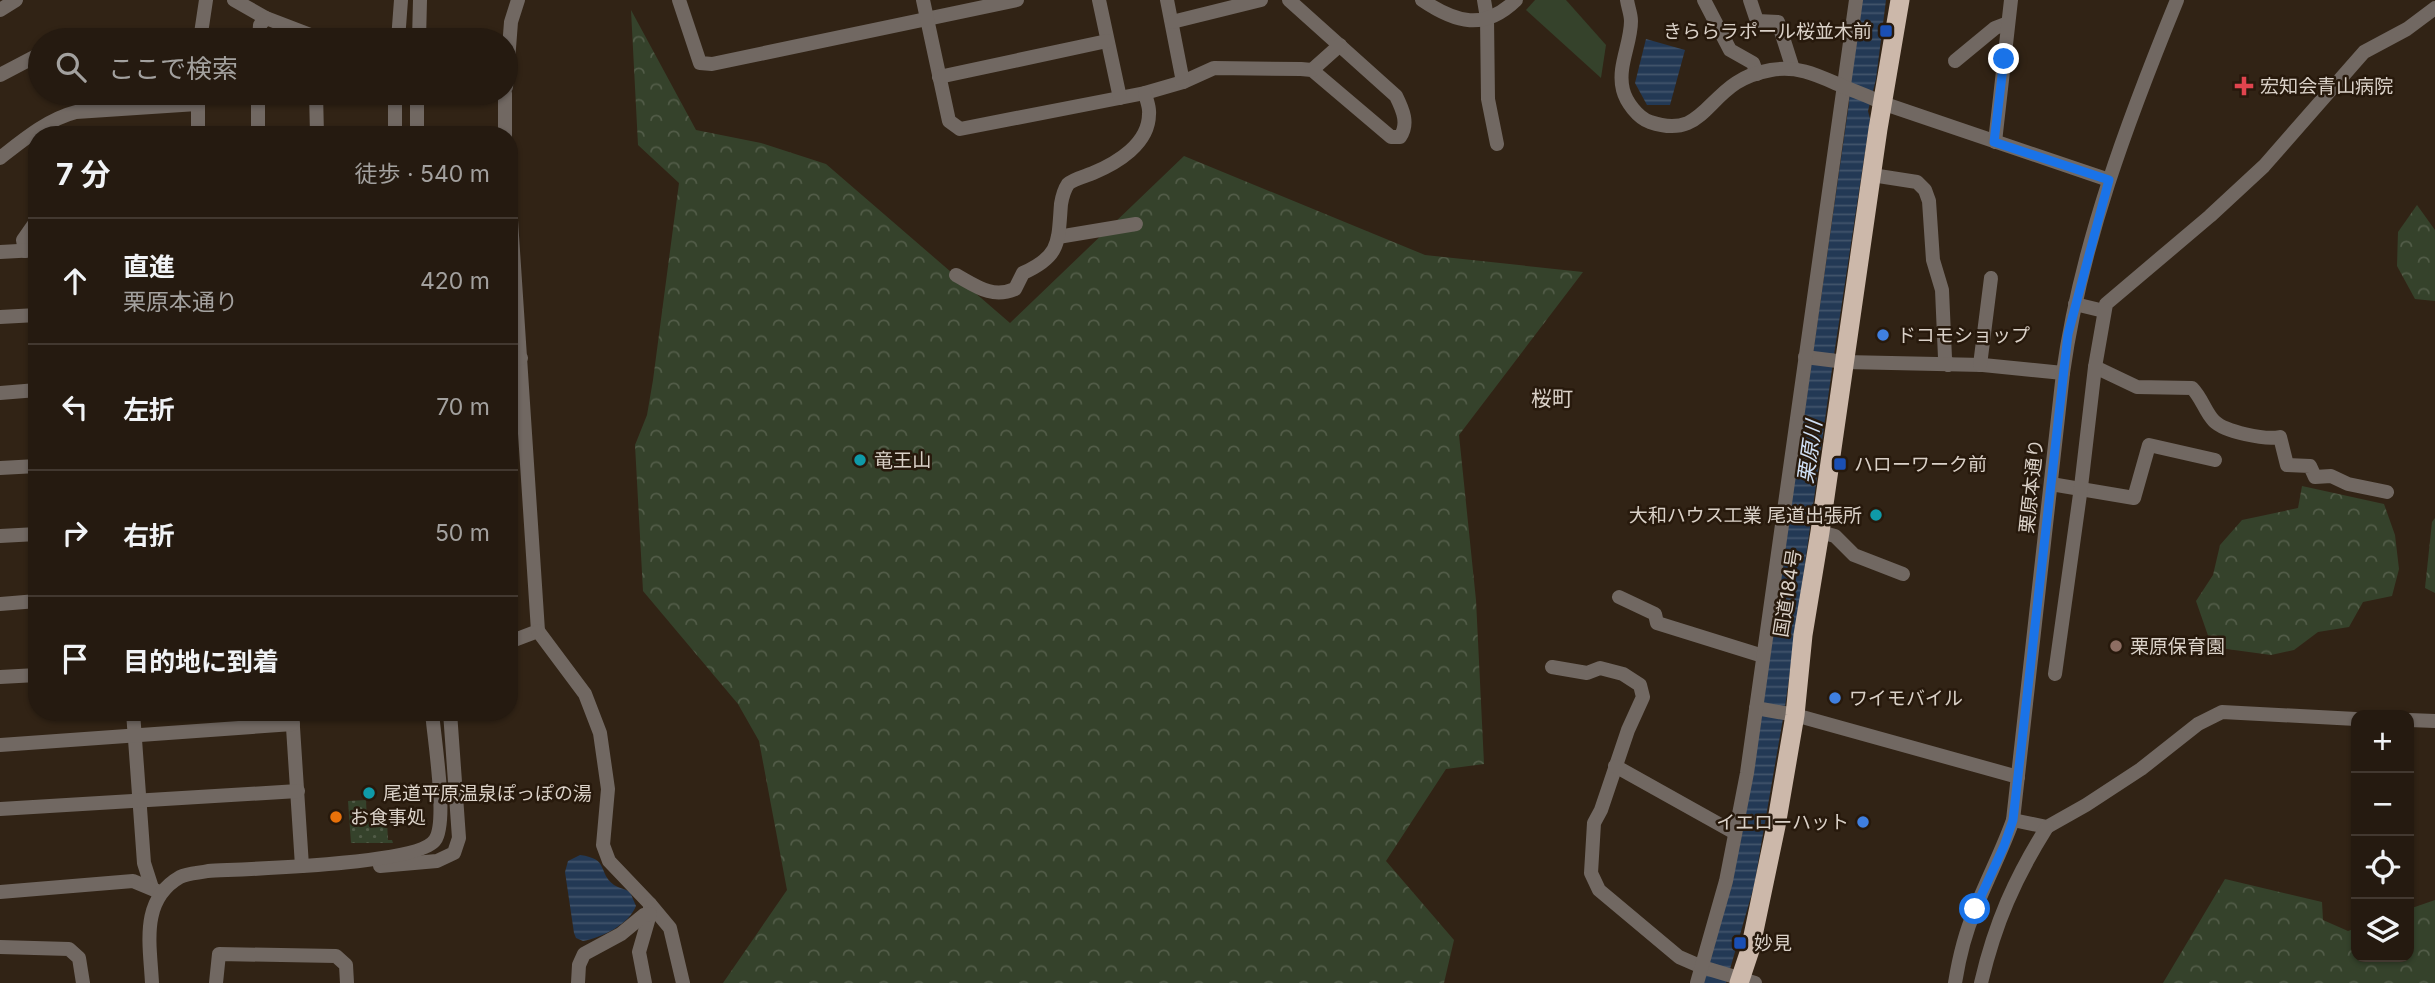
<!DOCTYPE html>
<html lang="ja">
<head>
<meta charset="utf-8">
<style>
	body { margin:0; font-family:Inter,"Noto Sans JP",sans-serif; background:#31271e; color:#f1f3f6 }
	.controls { position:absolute; right:21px; bottom:21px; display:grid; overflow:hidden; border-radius:14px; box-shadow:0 2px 5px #0004 }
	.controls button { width:63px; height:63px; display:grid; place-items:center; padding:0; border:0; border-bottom:2px solid #423830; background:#251a10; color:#f1f3f6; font:35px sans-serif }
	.stop { position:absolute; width:21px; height:21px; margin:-16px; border:5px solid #1a73e8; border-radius:50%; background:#fff }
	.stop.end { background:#1a73e8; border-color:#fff; box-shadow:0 2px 7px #0008 }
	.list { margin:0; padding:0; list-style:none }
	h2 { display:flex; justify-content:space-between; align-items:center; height:91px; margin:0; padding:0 28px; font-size:30px }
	h2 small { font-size:23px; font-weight:400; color:#a3a19f }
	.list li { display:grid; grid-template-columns:46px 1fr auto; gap:21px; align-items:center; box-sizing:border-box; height:126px; padding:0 28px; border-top:2px solid #423830 }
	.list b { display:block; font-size:26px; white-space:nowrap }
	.list p { margin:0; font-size:23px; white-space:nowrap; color:#a3a19f }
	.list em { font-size:23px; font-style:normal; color:#a3a19f }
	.icon { flex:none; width:38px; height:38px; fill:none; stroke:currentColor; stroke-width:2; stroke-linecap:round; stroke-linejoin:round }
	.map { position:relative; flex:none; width:2435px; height:983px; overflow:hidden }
	.search { position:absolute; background:#251a10; box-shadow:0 2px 5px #0004; left:28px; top:28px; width:490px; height:77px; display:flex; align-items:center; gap:18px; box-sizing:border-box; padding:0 24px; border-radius:38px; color:#a3a19f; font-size:26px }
	.panel { position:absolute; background:#251a10; box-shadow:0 2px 5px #0004; left:28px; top:126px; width:490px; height:595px; border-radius:28px }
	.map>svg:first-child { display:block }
	.grass { fill:url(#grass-dots) }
	.forest { fill:url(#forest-crowns) }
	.park { fill:#35422b }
	.water { fill:url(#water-rules) }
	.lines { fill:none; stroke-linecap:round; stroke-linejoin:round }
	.minor { stroke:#716862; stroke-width:14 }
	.tertiary { stroke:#716862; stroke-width:14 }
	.trunk { stroke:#ccb8aa; stroke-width:19 }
	.route { stroke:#1a73e8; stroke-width:9 }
	.transit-dot { fill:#1a4fb4; stroke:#27190c; stroke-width:2.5 }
	.health-dot { fill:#e0444e; stroke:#27190c; stroke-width:2.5 }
	.shop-dot { fill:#3f7fe0; stroke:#27190c; stroke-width:2.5 }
	.culture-dot { fill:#0f9aa8; stroke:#27190c; stroke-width:2.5 }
	.education-dot { fill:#8d6e63; stroke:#27190c; stroke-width:2.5 }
	.food-dot { fill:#e8710a; stroke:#27190c; stroke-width:2.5 }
	.labels { text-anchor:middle; stroke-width:5; stroke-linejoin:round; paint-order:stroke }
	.poi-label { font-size:19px; fill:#dad1c8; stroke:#27190c; text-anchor:start }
	.street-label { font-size:19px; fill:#dad1c8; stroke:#27190c }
	.neighbourhood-label { font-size:21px; fill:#dad1c8; stroke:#27190c }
	.water-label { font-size:21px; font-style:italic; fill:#d0e0f6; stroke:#27190c }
</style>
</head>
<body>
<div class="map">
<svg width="2435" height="983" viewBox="0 0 2435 983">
	<defs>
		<pattern id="grass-dots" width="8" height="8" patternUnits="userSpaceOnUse" patternTransform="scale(1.75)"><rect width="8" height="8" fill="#35422b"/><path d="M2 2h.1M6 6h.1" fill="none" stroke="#525c48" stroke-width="1.8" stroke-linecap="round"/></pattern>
		<pattern id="forest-crowns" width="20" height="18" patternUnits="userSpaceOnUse" patternTransform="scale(1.75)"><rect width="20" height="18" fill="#35422b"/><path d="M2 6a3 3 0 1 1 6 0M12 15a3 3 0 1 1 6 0" fill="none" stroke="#525c48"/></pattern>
		<pattern id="water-rules" width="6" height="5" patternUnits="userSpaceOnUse" patternTransform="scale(1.75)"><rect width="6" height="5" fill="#233955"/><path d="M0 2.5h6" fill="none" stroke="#42556c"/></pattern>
	</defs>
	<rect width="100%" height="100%" fill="#312315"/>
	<polygon class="grass" points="366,800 367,822 387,821 388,840 392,840 393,843 351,843 348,801"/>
	<g class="forest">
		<polygon points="631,10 696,130 761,143 826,164 1010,323 1184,156 1425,255 1583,272 1459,435 1476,600 1484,764 1446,769 1386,861 1454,940 1444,983 723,983 787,890 759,741 738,704 643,591 635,445 647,415 653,380 679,183 638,145"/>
		<polygon points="2417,205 2435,230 2435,301 2415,299 2397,266 2398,232"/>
		<polygon points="2302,486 2384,504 2395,535 2399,569 2392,596 2363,602 2349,627 2318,632 2294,650 2271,655 2212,647 2196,601 2213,575 2220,545 2242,520 2298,508"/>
		<polygon points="2435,518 2435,593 2425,588 2432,522"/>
		<polygon points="2225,879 2322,902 2323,920 2348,931 2356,928 2356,957 2409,957 2409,909 2435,900 2435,983 2163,983"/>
	</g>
	<polygon class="park" points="1535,0 1566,0 1606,45 1601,78 1526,10"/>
	<g class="water">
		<polygon points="1862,0 1886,0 1876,79 1868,111 1870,119 1834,355 1785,707 1754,886 1726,983 1704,983 1797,464 1849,103 1851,71"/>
		<polygon points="1646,39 1685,50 1670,105 1647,105 1635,83"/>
		<path d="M580,855C610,859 597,872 614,885C619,888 625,889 630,892L636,906C628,925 603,937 583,941L576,938L574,933L565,872L568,861Z"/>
	</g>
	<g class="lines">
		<g class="minor">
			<polyline points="234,0 266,18 313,36 314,40"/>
			<polyline points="679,0 700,63 712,64 1017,0"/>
			<path d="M923,0L949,121L960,129L1145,93L1183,82L1214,68L1301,69L1312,70L1391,137H1400C1409,124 1403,110 1396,96L1289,0"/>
			<polyline points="1099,0 1120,98"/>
			<polyline points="1167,0 1183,82"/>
			<polyline points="1484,0 1487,18 1488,99 1497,144"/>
			<polyline points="1704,0 1730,50 1753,63 1757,74"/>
			<polyline points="1750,0 1757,21 1778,22 1793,69"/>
			<polyline points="0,10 16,0"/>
			<polyline points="1172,22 1261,0"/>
			<polyline points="177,40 200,39"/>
			<polyline points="200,40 206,0"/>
			<polyline points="259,40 260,25 266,18"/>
			<polyline points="1955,61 1995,28 2008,23"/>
			<polyline points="1312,70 1340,45"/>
			<polyline points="0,75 40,54"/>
			<polyline points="939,77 1107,41"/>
			<polyline points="506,87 511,22 518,0"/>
			<polyline points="198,93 198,135"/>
			<polyline points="316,93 317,135"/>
			<polyline points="505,93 505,135"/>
			<polyline points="1882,103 2109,180"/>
			<polyline points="258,135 258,93"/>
			<polyline points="1995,142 2011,0"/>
			<path d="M0,158C23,140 48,119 76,112L197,104"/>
			<polyline points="1872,175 1917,182 1925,190 1929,201 1933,260 1942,290 1945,358 1948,365"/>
			<polyline points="509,190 538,631 509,642"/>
			<polyline points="1058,237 1136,224"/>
			<polyline points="25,251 23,240 37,220"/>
			<polyline points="0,252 37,250"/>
			<path d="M956,275C976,286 992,299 1015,289L1023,273C1061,256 1058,242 1061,204C1062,198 1064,190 1068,184C1073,179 1086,176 1093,173C1117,163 1149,144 1149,114C1150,107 1146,99 1145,93"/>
			<polyline points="2075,304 2104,311"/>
			<polyline points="0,317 37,315"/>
			<polyline points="1805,357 1845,362 1983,365 2063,373"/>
			<polyline points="1980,365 1991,278"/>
			<path d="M2095,367L2137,387L2192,388C2202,398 2205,412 2214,421C2225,432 2265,440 2280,437L2287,465L2310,466L2315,477L2331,476L2348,484L2387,492"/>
			<polyline points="0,468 37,466"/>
			<polyline points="2051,484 2134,498 2149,445 2215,460"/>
			<polyline points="1820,532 1835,536 1854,555 1903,574"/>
			<polyline points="0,536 37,534"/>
			<polyline points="1619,597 1655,614 1657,623 1763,656"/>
			<polyline points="0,604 37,601"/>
			<polyline points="538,631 585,694 600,733 608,789 603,845 609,861 650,904 650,914 639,952 645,983"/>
			<polyline points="1552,667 1587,673 1600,668 1623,674 1640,685 1643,697 1628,730 1601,810 1594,823 1591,873 1599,890 1679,957 1702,967 1755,983"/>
			<polyline points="2055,674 2081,487 2095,367 2106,304 2210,216 2264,166 2364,52 2407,29 2435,8"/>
			<polyline points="0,677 37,675"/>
			<polyline points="1756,708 1795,715 2018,777"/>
			<polyline points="133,712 144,863 152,888"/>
			<polyline points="292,712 302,866"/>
			<polyline points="2409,720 2435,721"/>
			<polyline points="0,745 293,724"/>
			<polyline points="1615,766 1735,833"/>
			<polyline points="0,809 298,791"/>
			<polyline points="2013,820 2047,827 2086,805 2141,769 2198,724 2222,712 2356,719"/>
			<polyline points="0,892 133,881 157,891"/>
			<polyline points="650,904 670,928 683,983"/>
			<polyline points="0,947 69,949 79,958 83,983"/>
			<polyline points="216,983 219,954 336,956 346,965 347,983"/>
			<polyline points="578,983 579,965 584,954 621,934 644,915 650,914"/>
			<polyline points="1697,983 1726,881 1747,773 1856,0"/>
			<path d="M1955,983C1959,958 1965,933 1975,910C1987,879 2002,851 2013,820L2063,373C2081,244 2128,120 2177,0"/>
			<path d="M1981,983C1995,923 2015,878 2047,827"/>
		</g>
		<g class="tertiary">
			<path d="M1422,0C1456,23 1484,31 1516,0"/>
			<path d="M1627,0C1628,7 1631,14 1631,21C1631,44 1617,67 1623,90C1626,102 1638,118 1650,122C1697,138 1704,104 1736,83C1745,77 1760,72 1771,70C1798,65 1819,76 1842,86C1856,92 1869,96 1882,103"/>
			<polyline points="398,40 401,0"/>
			<polyline points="419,40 420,0"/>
			<polyline points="395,135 395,93"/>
			<polyline points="417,135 417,93"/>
			<polyline points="509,359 521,358"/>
			<polyline points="0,393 37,390"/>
			<polyline points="380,866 437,861 454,853 459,838 450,712"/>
			<path d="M152,983C150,944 140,900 180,877C188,873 199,873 208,871C243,869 419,865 435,840C448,822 434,738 432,712"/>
		</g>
		<polyline class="trunk" points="1739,983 1750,950 1776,826 1795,715 1803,635 1820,532 1878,129 1900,0"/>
	</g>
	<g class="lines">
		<polyline class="route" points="1975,909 2004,846 2013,820 2068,334 2109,180 1994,142 2004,59"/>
	</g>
	<g class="transit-dot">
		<rect x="1879" y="24" width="14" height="14" rx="3.5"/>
		<rect x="1833" y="457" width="14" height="14" rx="3.5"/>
		<rect x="1733" y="936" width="14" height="14" rx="3.5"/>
	</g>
	<path class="health-dot" d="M2240.5 75.5h7v7h7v7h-7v7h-7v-7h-7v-7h7z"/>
	<g class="shop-dot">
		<circle cx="1883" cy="335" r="7"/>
		<circle cx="1835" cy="698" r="7"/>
		<circle cx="1863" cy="822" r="7"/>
	</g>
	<g class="culture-dot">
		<circle cx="860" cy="460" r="7"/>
		<circle cx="1876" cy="515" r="7"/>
		<circle cx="369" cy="793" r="7"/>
	</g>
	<circle class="education-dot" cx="2116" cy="646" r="7"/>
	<circle class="food-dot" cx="336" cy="817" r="7"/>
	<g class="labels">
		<g class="poi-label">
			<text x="1872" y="38" text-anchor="end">きららラポール桜並木前</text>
			<text x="2260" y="93">宏知会青山病院</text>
			<text x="1897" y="342">ドコモショップ</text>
			<text x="874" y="467">竜王山</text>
			<text x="1854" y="471">ハローワーク前</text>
			<text x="1862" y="522" text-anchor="end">大和ハウス工業 尾道出張所</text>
			<text x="2130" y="653">栗原保育園</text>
			<text x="1849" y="705">ワイモバイル</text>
			<text x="383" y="800">尾道平原温泉ぽっぽの湯</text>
			<text x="350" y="824">お食事処</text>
			<text x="1849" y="829" text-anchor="end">イエローハット</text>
			<text x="1754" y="950">妙見</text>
		</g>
		<g class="street-label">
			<text transform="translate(2031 486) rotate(-84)" y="7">栗原本通り</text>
			<text transform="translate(1787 593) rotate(-81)" y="7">国道184号</text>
		</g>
		<g class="neighbourhood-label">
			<text x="1552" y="406">桜町</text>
		</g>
		<g class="water-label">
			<text transform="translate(1810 452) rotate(-82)" y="7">栗原川</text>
		</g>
	</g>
</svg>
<div class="controls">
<button>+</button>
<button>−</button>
<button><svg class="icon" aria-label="locate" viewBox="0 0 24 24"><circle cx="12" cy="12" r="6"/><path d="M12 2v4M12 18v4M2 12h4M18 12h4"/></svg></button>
<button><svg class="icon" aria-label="layers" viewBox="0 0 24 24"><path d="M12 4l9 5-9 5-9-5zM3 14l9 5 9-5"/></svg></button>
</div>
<div class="stop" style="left:1975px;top:909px"></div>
<div class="stop end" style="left:2004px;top:59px"></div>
<div class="search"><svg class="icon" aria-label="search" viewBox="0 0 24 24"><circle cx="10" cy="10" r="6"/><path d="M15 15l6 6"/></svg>ここで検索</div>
<section class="panel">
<h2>7 分<small>徒歩 · 540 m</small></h2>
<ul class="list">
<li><svg class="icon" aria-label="ahead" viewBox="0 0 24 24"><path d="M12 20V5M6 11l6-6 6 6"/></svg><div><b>直進</b><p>栗原本通り</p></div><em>420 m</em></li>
<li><svg class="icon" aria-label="left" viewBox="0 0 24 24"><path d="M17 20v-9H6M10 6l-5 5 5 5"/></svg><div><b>左折</b></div><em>70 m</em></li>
<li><svg class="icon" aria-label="right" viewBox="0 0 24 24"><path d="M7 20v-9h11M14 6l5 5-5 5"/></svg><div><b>右折</b></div><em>50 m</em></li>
<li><svg class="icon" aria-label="arrive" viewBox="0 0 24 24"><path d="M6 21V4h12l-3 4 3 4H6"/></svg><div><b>目的地に到着</b></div></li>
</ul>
</section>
</div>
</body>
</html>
